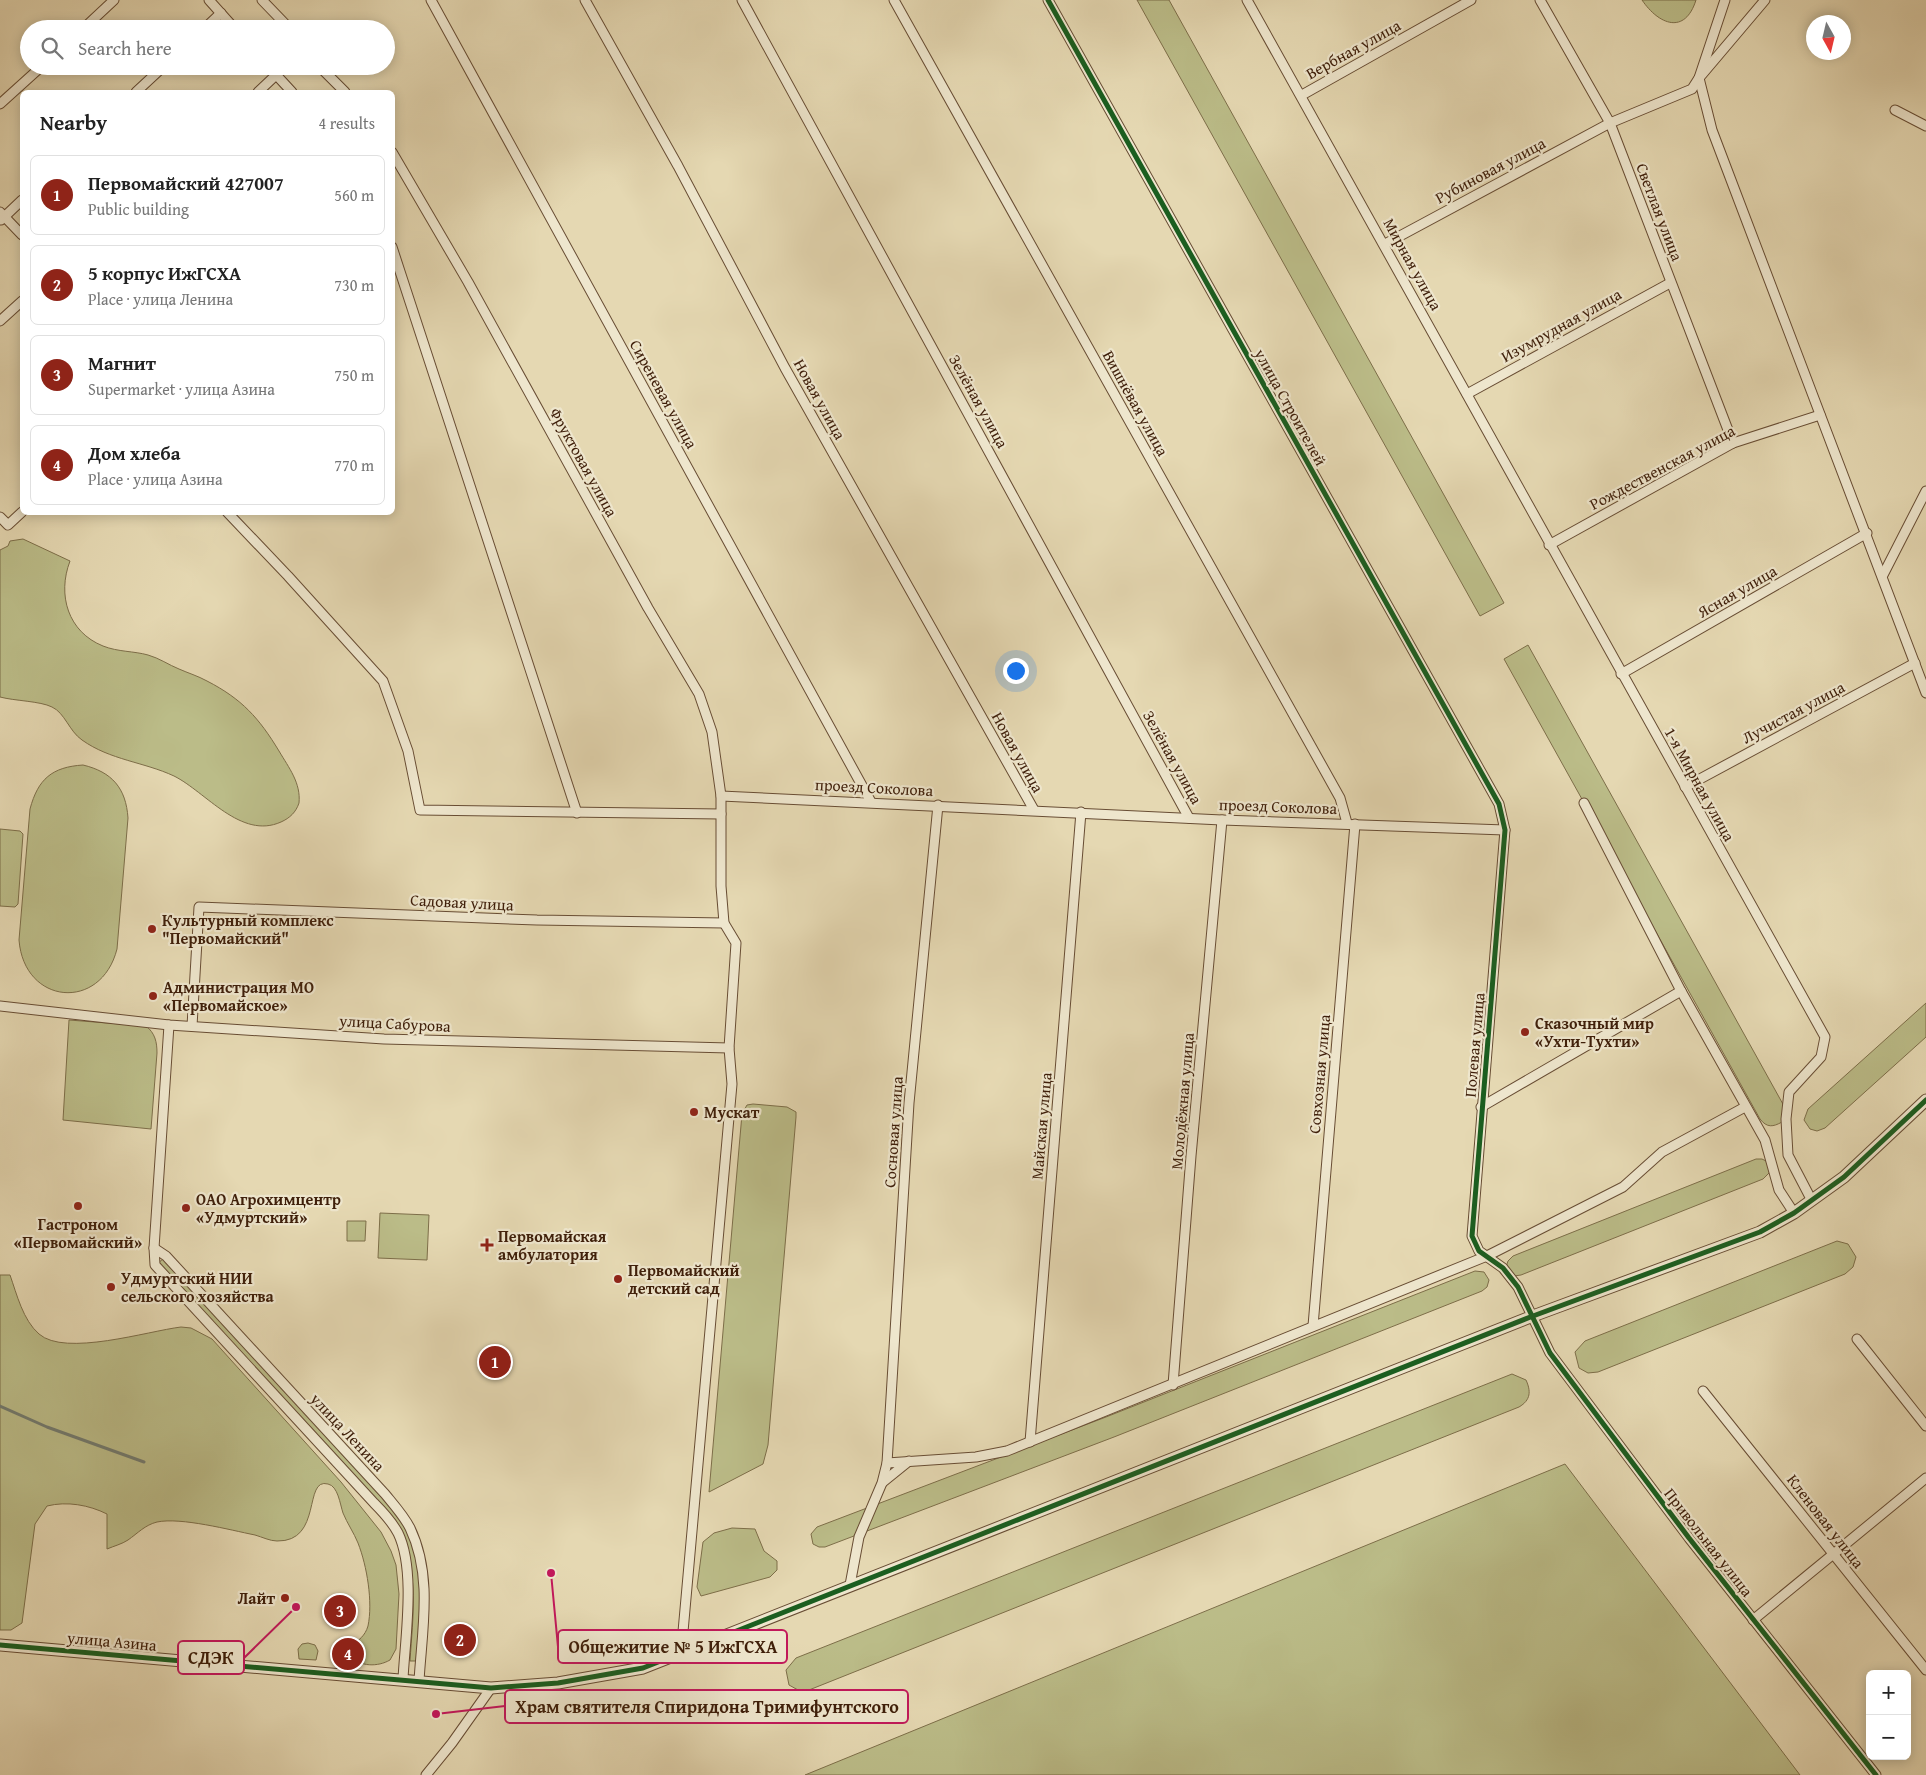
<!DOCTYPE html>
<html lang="en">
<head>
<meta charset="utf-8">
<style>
	body { margin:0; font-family:"Gentium Book Plus",serif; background:#f6f6f6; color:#222 }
	.controls { position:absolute; right:15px; bottom:15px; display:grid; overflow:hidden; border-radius:8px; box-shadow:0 2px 12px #0003 }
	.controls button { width:45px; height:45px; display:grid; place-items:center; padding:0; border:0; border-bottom:1px solid #e0e0e0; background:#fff; color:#222; font:25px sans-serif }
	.compass { position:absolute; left:1806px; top:15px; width:45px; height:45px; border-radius:50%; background:#fff; box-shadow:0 2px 12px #0003; rotate:172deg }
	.you { position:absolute; left:1015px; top:670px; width:18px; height:18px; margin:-12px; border:4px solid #fff; border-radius:50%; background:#1a73e8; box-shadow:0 0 0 8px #1a73e833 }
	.badge { display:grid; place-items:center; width:32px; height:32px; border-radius:50%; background:#8f2418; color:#fff; font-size:16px; font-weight:700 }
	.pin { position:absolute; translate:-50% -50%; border:2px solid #fff; box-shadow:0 1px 5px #0006 }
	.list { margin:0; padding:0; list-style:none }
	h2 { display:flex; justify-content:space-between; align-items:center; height:65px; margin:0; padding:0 20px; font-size:21px }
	h2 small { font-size:16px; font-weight:400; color:#767676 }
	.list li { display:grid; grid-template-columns:32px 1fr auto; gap:15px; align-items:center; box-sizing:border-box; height:80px; margin:0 10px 10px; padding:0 10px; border:1px solid #e0e0e0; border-radius:8px }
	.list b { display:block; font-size:19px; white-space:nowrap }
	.list p { margin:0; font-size:16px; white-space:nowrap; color:#767676 }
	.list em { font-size:16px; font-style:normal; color:#767676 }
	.icon { flex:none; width:28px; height:28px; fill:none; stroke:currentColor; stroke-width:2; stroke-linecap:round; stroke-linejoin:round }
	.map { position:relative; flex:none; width:1926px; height:1775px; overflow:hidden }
	.search { position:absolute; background:#fff; box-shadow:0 2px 12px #0003; left:20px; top:20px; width:375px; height:55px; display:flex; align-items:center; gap:12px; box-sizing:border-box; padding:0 18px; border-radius:28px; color:#767676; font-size:19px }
	.panel { position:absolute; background:#fff; box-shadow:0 2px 12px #0003; left:20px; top:90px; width:375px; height:425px; border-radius:8px }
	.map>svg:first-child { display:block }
	.green { fill:#bbbc88; stroke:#7d6e49 }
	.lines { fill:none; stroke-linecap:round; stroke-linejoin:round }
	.stream { stroke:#737b6f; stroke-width:3 }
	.minor-casing { stroke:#684d34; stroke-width:11 }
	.tertiary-casing { stroke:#684d34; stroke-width:13 }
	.minor { stroke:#eee6cd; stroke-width:9 }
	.tertiary { stroke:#eee6cd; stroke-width:11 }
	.cycleway-casing { stroke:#eee6cd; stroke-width:8 }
	.cycleway { stroke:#1b5e20; stroke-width:5 }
	.poi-dot { fill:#8f2418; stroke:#eee6cd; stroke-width:2 }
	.labels { text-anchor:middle; stroke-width:4.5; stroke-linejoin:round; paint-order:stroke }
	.street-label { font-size:16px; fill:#3f1f0a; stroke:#eee6cd }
	.poi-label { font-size:16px; font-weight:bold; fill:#3f1f0a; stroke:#eee6cd; text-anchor:start }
	.leader { fill:none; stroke:#c2185b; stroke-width:2 }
	.callout-dot { fill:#c2185b; stroke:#eee6cd; stroke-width:2 }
	.callout { fill:#eee6cd; stroke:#c2185b; stroke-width:2 }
	.callout-label { font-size:18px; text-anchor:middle; font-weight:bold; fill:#3f1f0a }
</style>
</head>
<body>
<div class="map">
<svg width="1926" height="1775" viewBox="0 0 1926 1775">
	<rect width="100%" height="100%" fill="#e5d8b2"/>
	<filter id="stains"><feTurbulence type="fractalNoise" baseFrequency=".004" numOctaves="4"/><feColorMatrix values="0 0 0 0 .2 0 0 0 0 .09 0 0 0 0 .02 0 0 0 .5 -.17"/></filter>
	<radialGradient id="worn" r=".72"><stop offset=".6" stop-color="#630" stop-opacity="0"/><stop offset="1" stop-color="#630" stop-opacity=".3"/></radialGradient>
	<g class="green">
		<polygon points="1137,0 1169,0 1504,603 1480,616"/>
		<path d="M1642,0H1696C1685,35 1659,25 1642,0Z"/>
		<path d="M23,539L70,561C57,595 68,632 103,646C118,652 134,651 148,655C159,658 169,665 179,669C188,673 198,676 207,681C242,699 259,718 279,751C289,768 301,783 299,803C296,812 290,818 281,822C241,840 206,792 174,776C144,762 110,760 82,740C69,731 65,713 52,707C40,701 15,701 0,697V550L8,546L10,541Z"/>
		<path d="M1528,645L1784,1106L1782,1122C1773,1127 1767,1128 1760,1119L1504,659Z"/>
		<path d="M83,765C112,772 126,788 128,818L117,949C101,1012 24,1005 19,940L30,809C38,779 52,767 83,765Z"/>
		<polygon points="0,829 20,831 23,834 18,904 15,907 0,906"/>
		<polygon points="1926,1003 1926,1037 1825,1128 1817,1131 1810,1129 1804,1120 1808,1109"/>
		<path d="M69,1020L146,1026C155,1033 157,1042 157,1053L151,1129L63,1120Z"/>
		<polygon points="753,1104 787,1107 796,1112 796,1117 768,1445 763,1464 709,1492 742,1114 747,1105"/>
		<polygon points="1756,1159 1762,1159 1768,1162 1770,1172 1763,1179 1521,1275 1514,1276 1506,1267 1508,1261 1513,1256"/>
		<polygon points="380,1213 429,1215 427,1260 378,1258"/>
		<polygon points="347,1221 366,1221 365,1241 347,1241"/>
		<polygon points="1837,1241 1848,1244 1856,1257 1853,1267 1845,1274 1598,1372 1588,1373 1579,1368 1575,1352 1585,1341"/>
		<path d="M163,1259L382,1496C431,1551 420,1593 417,1661H410C413,1614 419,1576 400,1531L158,1263Z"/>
		<polygon points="1475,1271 1484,1272 1489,1280 1487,1287 1482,1291 1114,1437 825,1547 819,1547 813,1544 811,1534 817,1527 1106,1417"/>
		<path d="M0,1275H10C17,1295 23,1320 39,1334C65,1357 148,1331 181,1327L191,1328L212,1339L341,1482L381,1532L391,1551L396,1565L399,1594L396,1649L390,1660C378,1667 360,1667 350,1656L351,1646C359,1640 365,1636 368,1626C373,1602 367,1566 358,1543C354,1533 347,1523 343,1513C340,1504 338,1486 328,1484C303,1477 323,1542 277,1541C270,1541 262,1537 255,1535C230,1530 181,1517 157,1522C145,1525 138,1533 128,1540C122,1544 114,1546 107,1549V1514C89,1505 67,1501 47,1506L35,1524L22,1623L11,1630H0Z"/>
		<path d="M1512,1374L1526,1380C1531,1391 1531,1400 1519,1407L809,1690H798L789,1685L786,1670L796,1658Z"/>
		<polygon points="1565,1464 1800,1775 805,1775"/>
		<polygon points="732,1528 755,1529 764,1551 777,1561 777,1570 770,1577 701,1596 697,1587 703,1542 714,1533"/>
		<polygon points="308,1643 315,1645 318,1651 316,1660 299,1659 298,1649 302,1644"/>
	</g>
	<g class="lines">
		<polyline class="stream" points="0,1406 47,1427 144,1462"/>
		<defs>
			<g id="minor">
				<polyline points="209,0 235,29"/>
				<polyline points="262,0 290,29"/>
				<polyline points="431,0 871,802"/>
				<polyline points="585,0 678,166 785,368 1034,810"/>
				<polyline points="742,0 1189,818"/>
				<polyline points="894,0 1340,798 1347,823"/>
				<polyline points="1048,0 1499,804 1505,830 1472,1236 1479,1251 1503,1268 1518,1287 1550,1353 1689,1538 1876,1775"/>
				<polyline points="1247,0 1825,1037 1821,1057 1789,1092 1786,1119 1788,1155 1811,1199"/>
				<polyline points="1540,0 1610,123 1733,443"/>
				<path d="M1765,0L1699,78L1712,130C1783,317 1856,504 1926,693"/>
				<polyline points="83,29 114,0"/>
				<polyline points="204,29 221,13"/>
				<polyline points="268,66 292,92"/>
				<polyline points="319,66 345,92"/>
				<polyline points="136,92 164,66"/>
				<polyline points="258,92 276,75"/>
				<polyline points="1302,95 1471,0"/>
				<polyline points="0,104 42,66"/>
				<polyline points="1895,110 1926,126"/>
				<polyline points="392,152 468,282 648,608 699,694 712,732 721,796 721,886 724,923 736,943 729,1048 732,1084 681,1654"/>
				<polyline points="0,212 22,235"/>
				<polyline points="1,220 22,200"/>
				<polyline points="1385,244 1610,123 1692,89 1699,78 1725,0"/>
				<polyline points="392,247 577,813"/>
				<polyline points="0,321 22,301"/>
				<polyline points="1467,394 1670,283"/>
				<polyline points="227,512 288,576 383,681 408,751 420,810 721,814"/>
				<polyline points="0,517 8,525 22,512"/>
				<polyline points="1549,545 1733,443 1820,415"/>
				<polyline points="1883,575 1926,491"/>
				<polyline points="1621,674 1867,533"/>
				<polyline points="1685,787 1915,663"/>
				<polyline points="721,796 1222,820 1505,830"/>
				<polyline points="1584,803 1681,991 1765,1140 1779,1190 1794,1213"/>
				<polyline points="0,1006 169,1025 384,1039 729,1048"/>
				<path d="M169,1025L154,1248L155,1265L374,1503C383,1512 392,1522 398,1533C416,1570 405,1639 403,1679"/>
				<polyline points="192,1026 199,907 537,920 724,923"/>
				<polyline points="1481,1107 1681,991"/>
				<path d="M154,1248L166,1256L385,1494C394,1505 404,1516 410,1528C433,1576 422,1630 419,1681"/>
				<polyline points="1313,1326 1355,824"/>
				<polyline points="1857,1339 1926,1426"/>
				<polyline points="1173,1385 1191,1156 1222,820"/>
				<polyline points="1703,1391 1926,1670"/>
				<polyline points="1030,1442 1081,812"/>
				<polyline points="887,1463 976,1457 1007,1451 1487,1256 1623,1187 1662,1152 1745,1107"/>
				<polyline points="883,1482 909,1461"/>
				<polyline points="850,1585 859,1537 882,1483 887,1463 909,1103 938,805"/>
				<polyline points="1753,1620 1926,1478"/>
				<polyline points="426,1775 452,1743 491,1688"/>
			</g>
			<polyline id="tertiary" points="0,1645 491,1688 558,1683 643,1668 1533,1316 1760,1232 1794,1213 1844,1177 1926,1100"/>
		</defs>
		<use href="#minor" class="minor-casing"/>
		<use href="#tertiary" class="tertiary-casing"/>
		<use href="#minor" class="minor"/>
		<use href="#tertiary" class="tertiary"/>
		<defs>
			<g id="cycleway">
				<polyline points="1048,0 1499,804 1505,830 1472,1236 1479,1251 1503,1268 1518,1287 1550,1353 1689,1538 1876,1775"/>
				<polyline points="0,1645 491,1688 558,1683 643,1668 1533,1316 1760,1232 1794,1213 1844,1177 1926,1100"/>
			</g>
		</defs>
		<use href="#cycleway" class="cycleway-casing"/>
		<use href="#cycleway" class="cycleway"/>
	</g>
	<g class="poi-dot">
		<circle cx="152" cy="929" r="5"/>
		<circle cx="153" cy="996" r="5"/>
		<circle cx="1525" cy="1032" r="5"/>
		<circle cx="694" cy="1112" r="5"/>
		<circle cx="78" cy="1206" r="5"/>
		<circle cx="186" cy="1208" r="5"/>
		<path d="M484.5 1237.5h5v5h5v5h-5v5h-5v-5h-5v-5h5z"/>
		<circle cx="618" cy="1279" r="5"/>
		<circle cx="111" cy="1287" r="5"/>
		<circle cx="285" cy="1598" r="5"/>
	</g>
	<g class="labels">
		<g class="street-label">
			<text transform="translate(1353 49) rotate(-29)" y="6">Вербная улица</text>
			<text transform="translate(1490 170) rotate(-28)" y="6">Рубиновая улица</text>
			<text transform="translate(1660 212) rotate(69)" y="6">Светлая улица</text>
			<text transform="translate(1413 264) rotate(61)" y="6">Мирная улица</text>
			<text transform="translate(1561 325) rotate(-29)" y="6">Изумрудная улица</text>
			<text transform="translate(664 394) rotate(61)" y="6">Сиреневая улица</text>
			<text transform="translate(820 399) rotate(61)" y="6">Новая улица</text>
			<text transform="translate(979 401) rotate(61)" y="6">Зелёная улица</text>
			<text transform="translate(1136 403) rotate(61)" y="6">Вишнёвая улица</text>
			<text transform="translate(1291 407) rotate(61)" y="6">улица Строителей</text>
			<text transform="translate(584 462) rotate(61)" y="6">Фруктовая улица</text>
			<text transform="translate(1662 467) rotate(-28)" y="6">Рождественская улица</text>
			<text transform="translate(1737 591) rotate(-30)" y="6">Ясная улица</text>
			<text transform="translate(1793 712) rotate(-28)" y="6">Лучистая улица</text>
			<text transform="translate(1018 752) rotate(61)" y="6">Новая улица</text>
			<text transform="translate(1173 757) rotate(61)" y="6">Зелёная улица</text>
			<text transform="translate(1700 784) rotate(61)" y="6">1-я Мирная улица</text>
			<text transform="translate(874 787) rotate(3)" y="6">проезд Соколова</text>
			<text transform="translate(1278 806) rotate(2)" y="6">проезд Соколова</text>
			<text transform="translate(462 902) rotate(3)" y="6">Садовая улица</text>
			<text transform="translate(395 1023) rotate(3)" y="6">улица Сабурова</text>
			<text transform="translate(1474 1045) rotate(-85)" y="6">Полевая улица</text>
			<text transform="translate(1319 1074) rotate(-85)" y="6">Совхозная улица</text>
			<text transform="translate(1182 1101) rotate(-85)" y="6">Молодёжная улица</text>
			<text transform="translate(1041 1126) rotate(-85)" y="6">Майская улица</text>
			<text transform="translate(893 1132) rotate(-86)" y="6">Сосновая улица</text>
			<text transform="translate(348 1432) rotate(47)" y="6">улица Ленина</text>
			<text transform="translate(1826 1521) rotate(52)" y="6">Кленовая улица</text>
			<text transform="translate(1709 1542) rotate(52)" y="6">Привольная улица</text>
			<text transform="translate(112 1641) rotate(5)" y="6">улица Азина</text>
		</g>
		<g class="poi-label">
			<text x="162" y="926">Культурный комплекс<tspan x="162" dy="18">"Первомайский"</tspan></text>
			<text x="163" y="993">Администрация МО<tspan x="163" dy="18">«Первомайское»</tspan></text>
			<text x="1535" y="1029">Сказочный мир<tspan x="1535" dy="18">«Ухти-Тухти»</tspan></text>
			<text x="704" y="1118">Мускат</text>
			<text x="196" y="1205">ОАО Агрохимцентр<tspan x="196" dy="18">«Удмуртский»</tspan></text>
			<text x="78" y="1230" text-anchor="middle">Гастроном<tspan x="78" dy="18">«Первомайский»</tspan></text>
			<text x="498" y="1242">Первомайская<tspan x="498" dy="18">амбулатория</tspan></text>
			<text x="628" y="1276">Первомайский<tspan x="628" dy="18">детский сад</tspan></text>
			<text x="121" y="1284">Удмуртский НИИ<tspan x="121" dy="18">сельского хозяйства</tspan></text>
			<text x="275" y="1604" text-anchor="end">Лайт</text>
		</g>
	</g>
	<path class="leader" d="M551 1573L558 1647M296 1607L244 1658M436 1714L505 1706"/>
	<g class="callout-dot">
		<circle cx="551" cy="1573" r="5"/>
		<circle cx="296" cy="1607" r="5"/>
		<circle cx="436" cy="1714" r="5"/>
	</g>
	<g class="callout">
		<rect x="558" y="1630" width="229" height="33" rx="5"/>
		<rect x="178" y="1641" width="66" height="33" rx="5"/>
		<rect x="505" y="1690" width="403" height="33" rx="5"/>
	</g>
	<g class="callout-label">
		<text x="673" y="1653">Общежитие № 5 ИжГСХА</text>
		<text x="211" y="1664">СДЭК</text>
		<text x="707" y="1713">Храм святителя Спиридона Тримифунтского</text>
	</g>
	<rect width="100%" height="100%" filter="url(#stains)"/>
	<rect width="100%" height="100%" fill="url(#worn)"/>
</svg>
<div class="controls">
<button>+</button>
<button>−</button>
</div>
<svg class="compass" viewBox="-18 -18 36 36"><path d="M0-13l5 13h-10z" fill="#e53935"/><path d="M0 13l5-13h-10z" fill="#767676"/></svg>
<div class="you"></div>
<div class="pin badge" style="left:495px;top:1362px">1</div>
<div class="pin badge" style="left:460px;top:1640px">2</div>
<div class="pin badge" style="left:340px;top:1611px">3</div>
<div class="pin badge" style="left:348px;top:1654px">4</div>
<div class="search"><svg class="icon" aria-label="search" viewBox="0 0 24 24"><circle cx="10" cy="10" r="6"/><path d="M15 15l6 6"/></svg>Search here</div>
<section class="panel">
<h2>Nearby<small>4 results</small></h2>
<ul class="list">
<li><span class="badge">1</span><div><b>Первомайский 427007</b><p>Public building</p></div><em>560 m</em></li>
<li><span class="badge">2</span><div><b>5 корпус ИжГСХА</b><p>Place · улица Ленина</p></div><em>730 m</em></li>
<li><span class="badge">3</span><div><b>Магнит</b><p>Supermarket · улица Азина</p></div><em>750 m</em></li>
<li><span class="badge">4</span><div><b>Дом хлеба</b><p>Place · улица Азина</p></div><em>770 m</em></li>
</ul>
</section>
</div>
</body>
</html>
